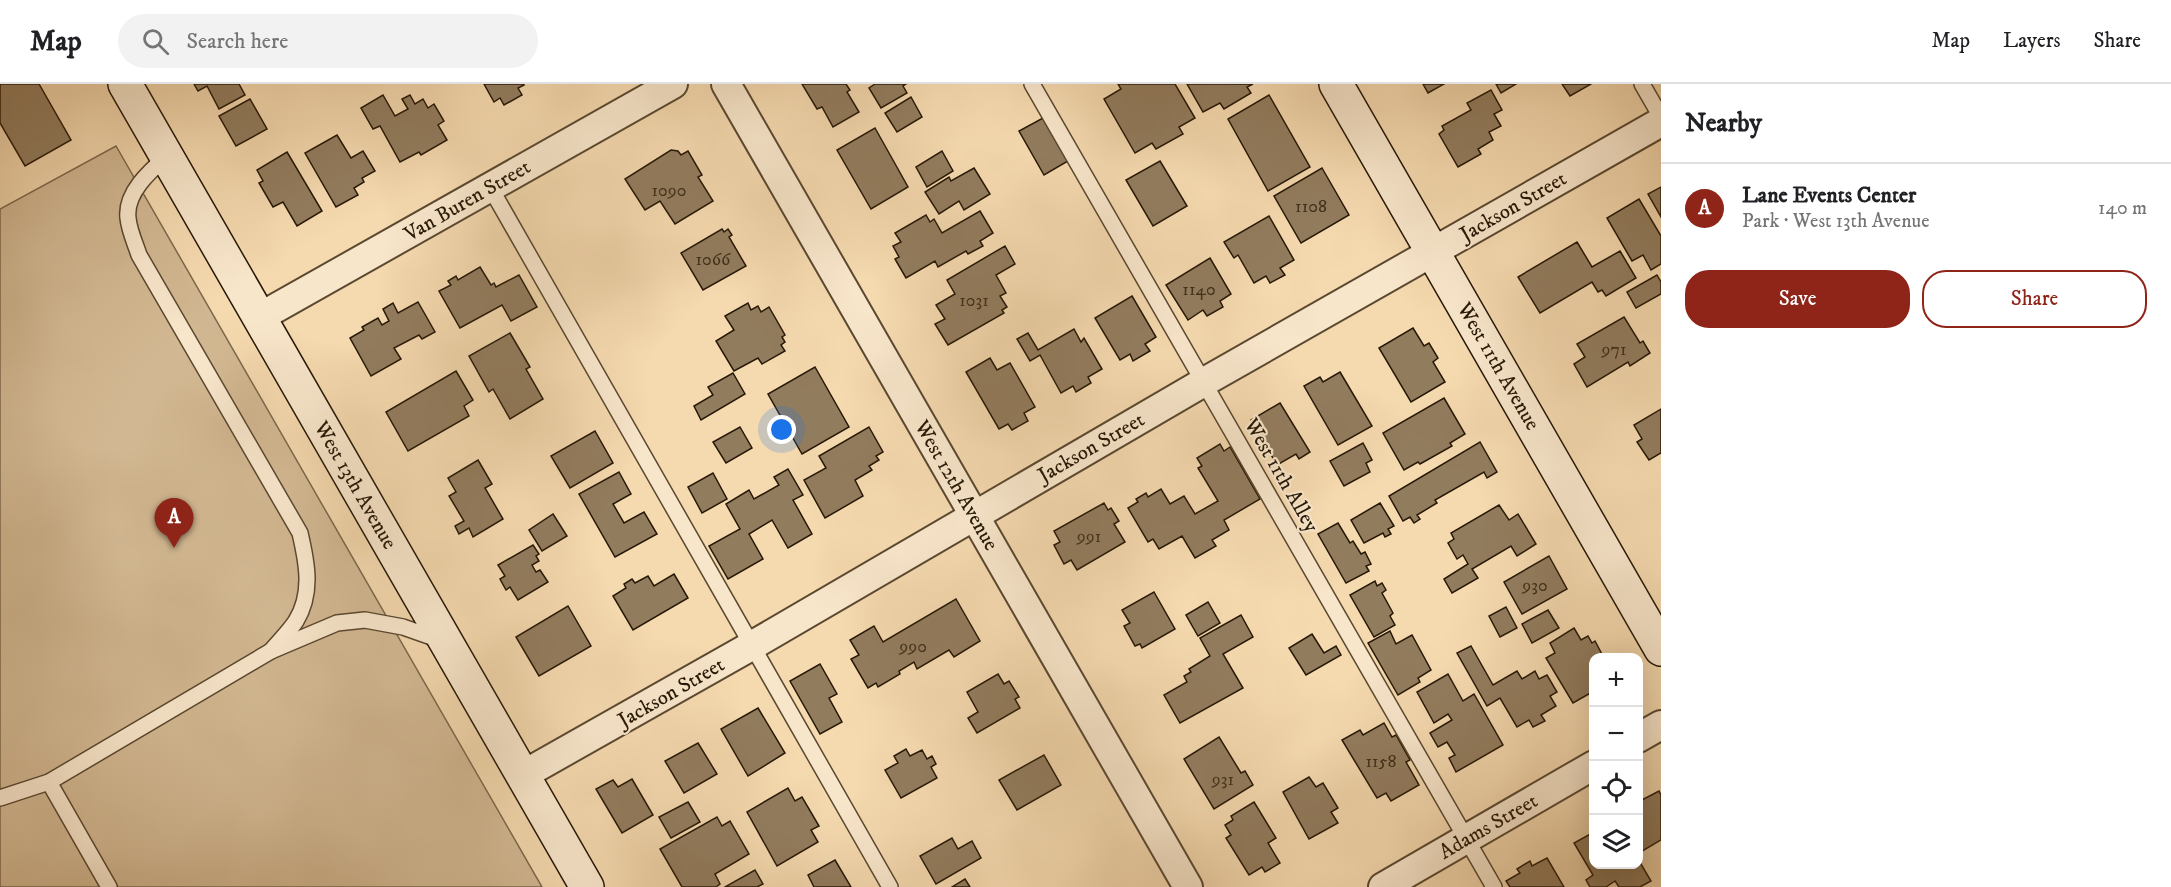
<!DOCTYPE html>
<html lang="en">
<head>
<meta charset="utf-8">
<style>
	body { margin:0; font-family:"IM FELL DW Pica",serif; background:#f2f2f2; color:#202124 }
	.controls { position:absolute; right:18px; bottom:18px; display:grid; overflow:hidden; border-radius:12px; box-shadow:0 6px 24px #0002 }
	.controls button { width:54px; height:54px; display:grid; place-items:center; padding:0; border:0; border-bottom:2px solid #e0e0e0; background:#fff; color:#202124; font:30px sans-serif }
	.you { position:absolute; left:782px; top:346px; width:21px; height:21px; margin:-15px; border:4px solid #fff; border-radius:50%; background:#1a73e8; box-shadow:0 0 0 9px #1a73e833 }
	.badge { display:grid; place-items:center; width:39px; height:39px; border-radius:50%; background:#8f2418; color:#fff; font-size:20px; font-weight:700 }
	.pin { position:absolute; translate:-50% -50px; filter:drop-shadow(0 2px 3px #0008) }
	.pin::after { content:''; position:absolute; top:32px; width:21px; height:18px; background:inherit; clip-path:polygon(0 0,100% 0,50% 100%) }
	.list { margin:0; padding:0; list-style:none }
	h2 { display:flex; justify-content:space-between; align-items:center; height:78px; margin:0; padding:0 24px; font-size:26px }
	h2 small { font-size:20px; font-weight:400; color:#757577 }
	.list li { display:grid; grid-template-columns:39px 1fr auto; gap:18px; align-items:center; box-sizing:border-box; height:90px; padding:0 24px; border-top:2px solid #e0e0e0 }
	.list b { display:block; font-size:22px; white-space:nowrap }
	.list p { margin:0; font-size:20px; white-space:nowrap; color:#757577 }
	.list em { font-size:20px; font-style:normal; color:#757577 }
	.actions { display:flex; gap:12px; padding:18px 24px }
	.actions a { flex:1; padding:14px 0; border:2px solid #8f2418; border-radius:24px; text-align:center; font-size:21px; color:#8f2418 }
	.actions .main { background:#8f2418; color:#fff }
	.icon { flex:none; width:33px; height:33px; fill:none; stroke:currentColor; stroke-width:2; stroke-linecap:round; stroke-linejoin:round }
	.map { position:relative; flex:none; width:1661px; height:803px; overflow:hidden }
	header { display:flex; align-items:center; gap:36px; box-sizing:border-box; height:84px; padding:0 30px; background:#fff; border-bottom:2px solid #e0e0e0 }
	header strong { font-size:28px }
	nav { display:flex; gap:33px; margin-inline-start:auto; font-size:21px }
	.search { width:420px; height:54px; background:#f2f2f2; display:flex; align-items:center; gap:15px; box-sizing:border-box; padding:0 21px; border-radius:33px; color:#757577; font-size:22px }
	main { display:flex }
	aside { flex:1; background:#fff }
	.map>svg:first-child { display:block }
	.green { fill:#d2b892; stroke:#7c684c; stroke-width:1.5 }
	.building { fill:#927c5e; stroke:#261806; stroke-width:1.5 }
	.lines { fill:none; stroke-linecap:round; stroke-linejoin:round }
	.lane-casing { stroke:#5a4830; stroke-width:18 }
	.street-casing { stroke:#5a4830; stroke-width:32 }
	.secondary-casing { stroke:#261806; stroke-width:36 }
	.lane { stroke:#f8e6cb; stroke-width:15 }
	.street { stroke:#f8e6cb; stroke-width:28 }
	.secondary { stroke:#f8e6cb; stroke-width:33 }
	.labels { text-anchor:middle; stroke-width:4.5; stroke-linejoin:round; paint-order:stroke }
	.number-label { font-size:18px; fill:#41311c }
	.street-label { font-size:21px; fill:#261806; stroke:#f8e6cb }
</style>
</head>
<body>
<header>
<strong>Map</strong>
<div class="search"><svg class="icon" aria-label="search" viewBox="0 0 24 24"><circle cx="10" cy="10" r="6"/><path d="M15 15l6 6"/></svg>Search here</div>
<nav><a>Map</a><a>Layers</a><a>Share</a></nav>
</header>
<main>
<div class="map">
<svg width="1661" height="803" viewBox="0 0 1661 803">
	<rect width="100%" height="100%" fill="#f5d9af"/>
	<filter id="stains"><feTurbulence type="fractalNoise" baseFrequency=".00333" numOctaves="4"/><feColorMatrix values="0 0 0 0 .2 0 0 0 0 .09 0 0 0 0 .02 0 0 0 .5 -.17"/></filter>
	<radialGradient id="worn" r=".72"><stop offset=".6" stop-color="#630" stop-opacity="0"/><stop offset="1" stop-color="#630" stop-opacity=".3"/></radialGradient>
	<polygon class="green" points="116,62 542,803 0,803 0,125"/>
	<g class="building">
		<polygon points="0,0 39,0 71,56 25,82 0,39"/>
		<polygon points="194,0 239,0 245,11 219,25 207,2 198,7"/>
		<polygon points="484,0 524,0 524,1 518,4 522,11 504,21 500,14 494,18"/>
		<polygon points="802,0 846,0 850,6 847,8 859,28 833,43 822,23 817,25"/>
		<polygon points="875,0 906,0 903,2 907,9 881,24 869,4"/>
		<polygon points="1118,0 1175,0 1195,34 1179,43 1183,50 1156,65 1152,59 1135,69 1104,15 1121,5"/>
		<polygon points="1187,0 1253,0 1247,3 1251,9 1224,25 1220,19 1203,28"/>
		<polygon points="1423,0 1444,0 1428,9"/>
		<polygon points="1496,0 1516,0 1501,9"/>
		<polygon points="1562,0 1591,0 1570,12"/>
		<polygon points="1491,6 1502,26 1494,30 1501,42 1489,48 1493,56 1478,65 1481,70 1458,83 1439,50 1444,46 1442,42 1471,26 1467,19"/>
		<polygon points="383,11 395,32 408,25 402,15 410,11 415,20 423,15 428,24 434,20 444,37 438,41 447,56 421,71 419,68 400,78 380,42 373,45 361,24"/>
		<polygon points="1269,11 1310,83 1268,107 1228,35"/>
		<polygon points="911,13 922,33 897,48 885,29"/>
		<polygon points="250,15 267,45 236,62 219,32"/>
		<polygon points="1043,34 1068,77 1044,91 1019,47"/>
		<polygon points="875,44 908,103 871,125 837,66"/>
		<polygon points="337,51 351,74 363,67 375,87 362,94 364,98 354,104 358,111 336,123 305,69"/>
		<polygon points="671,66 678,67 681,71 688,67 702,91 698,93 713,117 675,140 660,117 645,126 625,95"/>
		<polygon points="942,67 953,87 927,103 916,83"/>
		<polygon points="287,68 322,127 297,142 283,118 273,123 259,99 263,97 257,86"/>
		<polygon points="1160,77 1187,122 1153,142 1126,96"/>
		<polygon points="974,84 990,110 964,126 959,117 939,130 925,108 949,93 951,97"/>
		<polygon points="1322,84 1349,131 1301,159 1274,112"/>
		<polygon points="1661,103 1661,133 1648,110"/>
		<polygon points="1639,115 1661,152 1661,180 1651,186 1643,171 1632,177 1607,134"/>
		<polygon points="980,127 993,149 980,157 983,162 968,170 966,167 938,183 935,177 906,194 895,175 899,173 893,162 901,158 895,149 926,131 930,138 934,135 942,149"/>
		<polygon points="1269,132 1294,176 1280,184 1285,191 1270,199 1266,192 1254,199 1238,171 1234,174 1224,158"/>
		<polygon points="722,145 724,148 728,145 732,151 729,153 746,182 703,206 681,169"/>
		<polygon points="1577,158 1592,183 1620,167 1636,194 1606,212 1602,206 1598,208 1592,198 1540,229 1518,193"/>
		<polygon points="1005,162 1015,180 996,191 1006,209 1000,212 1007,223 1002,226 1004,229 948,261 935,240 945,235 936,221 955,210 947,196"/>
		<polygon points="1210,174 1231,210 1220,217 1223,223 1207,232 1203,226 1188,236 1166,201"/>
		<polygon points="480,183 491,201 494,199 496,203 519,191 537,223 511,237 502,221 460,244 439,207 451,201 448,197 456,192 458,196"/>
		<polygon points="1657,191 1661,198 1661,210 1636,224 1627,208"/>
		<polygon points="1132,212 1156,253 1145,260 1150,267 1133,277 1130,270 1120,276 1095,234"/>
		<polygon points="418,218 435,248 422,255 419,251 394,264 401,275 371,292 350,254 364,246 362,243 378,234 382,241 389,237 383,225 393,219 398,229"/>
		<polygon points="748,219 751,226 758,222 761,228 769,223 785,251 782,253 785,258 781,261 785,267 762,280 758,274 734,287 716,257 734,246 725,232"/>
		<polygon points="1624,233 1640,259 1643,257 1650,269 1630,282 1628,278 1587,303 1574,280 1585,273 1577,260"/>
		<polygon points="1413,244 1424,262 1429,259 1438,274 1433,278 1445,298 1411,318 1379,264"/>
		<polygon points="1074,245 1081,258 1084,254 1102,285 1088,293 1091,299 1076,308 1073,302 1061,309 1040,271 1030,277 1017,255 1028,249 1038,266"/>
		<polygon points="510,249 530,283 526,285 543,315 510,335 493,305 489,308 469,272"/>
		<polygon points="990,274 997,286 1010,279 1035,323 1024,329 1028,337 1012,346 1008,340 999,345 966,288"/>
		<polygon points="815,283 849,343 802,370 768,310"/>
		<polygon points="456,287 473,316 464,322 469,332 408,367 386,328"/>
		<polygon points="1340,288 1372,342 1338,361 1304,302 1320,293 1323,298"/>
		<polygon points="733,289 745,310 701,336 694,322 713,311 708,303"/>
		<polygon points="1444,314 1465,350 1450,359 1452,362 1420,380 1418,378 1404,386 1383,349"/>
		<polygon points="1280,319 1310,368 1299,375 1296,370 1277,381 1251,336"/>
		<polygon points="1661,325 1661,369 1649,376 1637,358 1642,355 1634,341"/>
		<polygon points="740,343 752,364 726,379 713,358"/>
		<polygon points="869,343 883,368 876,372 879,376 869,382 872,386 855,396 863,412 825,434 804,396 826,384 819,372"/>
		<polygon points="595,347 613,379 570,404 551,372"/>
		<polygon points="1480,358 1497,388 1487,394 1484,388 1435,416 1437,419 1417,431 1420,435 1414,439 1410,433 1403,437 1389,412"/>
		<polygon points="1363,359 1372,376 1366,379 1370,388 1344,402 1330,377"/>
		<polygon points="1220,360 1224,367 1230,363 1260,415 1224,436 1229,446 1212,456 1216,462 1195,474 1182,452 1159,465 1153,455 1148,458 1128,424 1138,418 1136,415 1146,409 1148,413 1161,405 1170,420 1184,412 1195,430 1218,417 1198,384 1202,382 1197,374"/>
		<polygon points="478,376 492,400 485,404 503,435 473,453 469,444 459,450 455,442 464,437 449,412 456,408 448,394"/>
		<polygon points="788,385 803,411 793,416 812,450 788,464 772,436 749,450 763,475 728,495 709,462 740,445 726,420 749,406 754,415 779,401 774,393"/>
		<polygon points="619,388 631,410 613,420 624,439 644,428 657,450 615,473 579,410"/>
		<polygon points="713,389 727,415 702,429 688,403"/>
		<polygon points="1104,419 1108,426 1111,424 1119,437 1114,440 1125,458 1077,486 1071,476 1064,480 1054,461 1060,458 1054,447"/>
		<polygon points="1380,419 1394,442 1388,445 1391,450 1385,453 1383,449 1364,459 1351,436"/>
		<polygon points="1499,421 1509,436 1518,430 1536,460 1517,472 1511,462 1472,485 1478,494 1452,509 1444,495 1468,480 1463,471 1457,475 1448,459 1454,455 1451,449"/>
		<polygon points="553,430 567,452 542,467 529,446"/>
		<polygon points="1338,439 1350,459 1353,457 1361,470 1365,468 1371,480 1366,482 1369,487 1346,499 1318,450"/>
		<polygon points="533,461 539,470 536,472 539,477 532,481 536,488 540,486 548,498 518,516 510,503 506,506 500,495 505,492 498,481"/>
		<polygon points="1549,472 1567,505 1522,530 1504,498"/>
		<polygon points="674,490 688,514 633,546 613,512 626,504 624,500 632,495 635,499 648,492 654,502"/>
		<polygon points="1375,497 1377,502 1382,499 1386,506 1382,509 1393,529 1390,532 1395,541 1374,553 1350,511"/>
		<polygon points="1154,508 1175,545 1142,564 1140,560 1135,562 1124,542 1130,539 1122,526"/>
		<polygon points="956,515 980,557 954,573 949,566 917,585 914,578 899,587 900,590 878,603 876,599 868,604 851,575 859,571 850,556 874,542 883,558"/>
		<polygon points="1208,518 1220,539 1198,552 1186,531"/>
		<polygon points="568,522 591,562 539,592 516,553"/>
		<polygon points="1506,523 1517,544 1500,553 1489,532"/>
		<polygon points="1548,526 1559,544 1532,559 1522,540"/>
		<polygon points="1241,531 1253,553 1223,570 1243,604 1180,639 1164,611 1187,598 1184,592 1191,588 1189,585 1210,572 1200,554"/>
		<polygon points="1574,544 1581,556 1588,552 1592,559 1595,557 1604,574 1594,574 1594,607 1573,619 1546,574 1555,569 1550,559"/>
		<polygon points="1390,547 1396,560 1412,551 1431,586 1418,594 1420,598 1398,611 1368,559"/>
		<polygon points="1312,550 1324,569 1336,562 1341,571 1306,591 1289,564"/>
		<polygon points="1471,562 1493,601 1517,587 1522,595 1535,587 1539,595 1547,591 1557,608 1550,612 1556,622 1541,631 1545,637 1533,643 1529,636 1517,643 1500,614 1487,622 1457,569"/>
		<polygon points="820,580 837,610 829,614 842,638 820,650 790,597"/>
		<polygon points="998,590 1004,600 1009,597 1019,613 1015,615 1020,624 977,649 968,634 978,628 967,608"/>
		<polygon points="1448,590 1463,617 1474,610 1503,661 1456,688 1449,674 1455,671 1447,658 1438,663 1430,649 1452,636 1448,630 1434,639 1417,608"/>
		<polygon points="758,624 785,669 748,692 721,645"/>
		<polygon points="1384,639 1392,653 1396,651 1410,676 1406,678 1419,701 1391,717 1386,709 1377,714 1342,656 1360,646 1363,651"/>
		<polygon points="1219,653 1241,689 1245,687 1253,701 1214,725 1184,675"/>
		<polygon points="698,659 717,690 684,709 665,677"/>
		<polygon points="906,665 910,672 922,666 927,675 932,672 936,680 931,683 937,694 901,714 885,686 898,679 894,672"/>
		<polygon points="1044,671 1061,701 1017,726 999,696"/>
		<polygon points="1309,693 1316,703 1323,699 1338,724 1331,728 1338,739 1309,755 1283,708"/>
		<polygon points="632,695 653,731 622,749 596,705 613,696 618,703"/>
		<polygon points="788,704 795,717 802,713 819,742 811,746 818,758 777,782 747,728"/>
		<polygon points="1659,707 1661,711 1661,756 1639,769 1638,718"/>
		<polygon points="688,718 700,738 671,754 659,733"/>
		<polygon points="1254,718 1276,754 1268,759 1280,779 1265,788 1262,783 1249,791 1226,754 1231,751 1225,741 1233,736 1231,732"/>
		<polygon points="717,733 722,742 730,737 749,770 715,790 720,800 716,803 682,803 660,765"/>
		<polygon points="1594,748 1594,780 1638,780 1638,775 1651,797 1640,803 1619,803 1615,797 1606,803 1590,803 1586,796 1593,791 1574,759"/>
		<polygon points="952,754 958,765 972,757 981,774 936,800 920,772"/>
		<polygon points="1547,774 1564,803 1510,803 1506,797 1520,789 1517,785 1530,777 1532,782"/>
		<polygon points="835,776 851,803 814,803 808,791"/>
		<polygon points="755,786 763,800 757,803 725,803"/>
		<polygon points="965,795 970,803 952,803"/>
	</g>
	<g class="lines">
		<defs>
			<g id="lane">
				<polyline points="1032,0 1494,803"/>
				<polyline points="1642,0 1661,33"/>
				<path d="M167,72C150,87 125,109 128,134C129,146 135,159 139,171L300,449C307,479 313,509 296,537C289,548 279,557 271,567"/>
				<polyline points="490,103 890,803"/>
				<polyline points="49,698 109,803"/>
				<polyline points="0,714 49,698 271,567 337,539 365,536 403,543 440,556"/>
			</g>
			<g id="street">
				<polyline points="726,0 1188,803"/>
				<polyline points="260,233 673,0"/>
				<polyline points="1638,654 1661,641"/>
				<polyline points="523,691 753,561 1204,298 1661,38"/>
				<polyline points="1383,803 1594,681"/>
			</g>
			<g id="secondary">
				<polyline points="125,0 587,803"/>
				<polyline points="1336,0 1661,565"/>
			</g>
		</defs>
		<use href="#lane" class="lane-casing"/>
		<use href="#street" class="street-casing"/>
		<use href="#secondary" class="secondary-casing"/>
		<use href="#lane" class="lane"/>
		<use href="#street" class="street"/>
		<use href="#secondary" class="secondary"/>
	</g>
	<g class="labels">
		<g class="number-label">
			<text x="669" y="112">1090</text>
			<text x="1311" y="128">1108</text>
			<text x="713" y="181">1066</text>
			<text x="1199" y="211">1140</text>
			<text x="974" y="222">1031</text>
			<text x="1614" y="271">971</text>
			<text x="1089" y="458">991</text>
			<text x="1535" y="507">930</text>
			<text x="913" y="568">990</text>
			<text x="1381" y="683">1158</text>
			<text x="1223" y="701">931</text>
		</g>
		<g class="street-label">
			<text transform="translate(467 116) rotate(-30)" y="7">Van Buren Street</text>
			<text transform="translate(1513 122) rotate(-30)" y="7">Jackson Street</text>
			<text transform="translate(1499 282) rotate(60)" y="7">West 11th Avenue</text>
			<text transform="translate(1091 363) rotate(-30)" y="7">Jackson Street</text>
			<text transform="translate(1282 391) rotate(60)" y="7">West 11th Alley</text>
			<text transform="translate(356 401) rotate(60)" y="7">West 13th Avenue</text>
			<text transform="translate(957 401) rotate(60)" y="7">West 12th Avenue</text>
			<text transform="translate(671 608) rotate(-30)" y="7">Jackson Street</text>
			<text transform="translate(1488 742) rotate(-30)" y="7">Adams Street</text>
		</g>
	</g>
	<rect width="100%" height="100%" filter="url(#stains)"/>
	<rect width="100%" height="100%" fill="url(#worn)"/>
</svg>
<div class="controls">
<button>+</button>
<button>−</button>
<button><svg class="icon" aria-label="locate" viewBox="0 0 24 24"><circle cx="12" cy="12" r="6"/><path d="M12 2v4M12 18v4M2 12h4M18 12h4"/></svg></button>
<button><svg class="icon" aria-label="layers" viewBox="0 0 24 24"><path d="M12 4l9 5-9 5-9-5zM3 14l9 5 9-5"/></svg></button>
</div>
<div class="you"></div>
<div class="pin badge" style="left:174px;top:464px">A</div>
</div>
<aside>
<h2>Nearby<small></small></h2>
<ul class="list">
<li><span class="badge">A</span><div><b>Lane Events Center</b><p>Park · West 13th Avenue</p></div><em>140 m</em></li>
</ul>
<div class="actions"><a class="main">Save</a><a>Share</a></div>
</aside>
</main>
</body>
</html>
